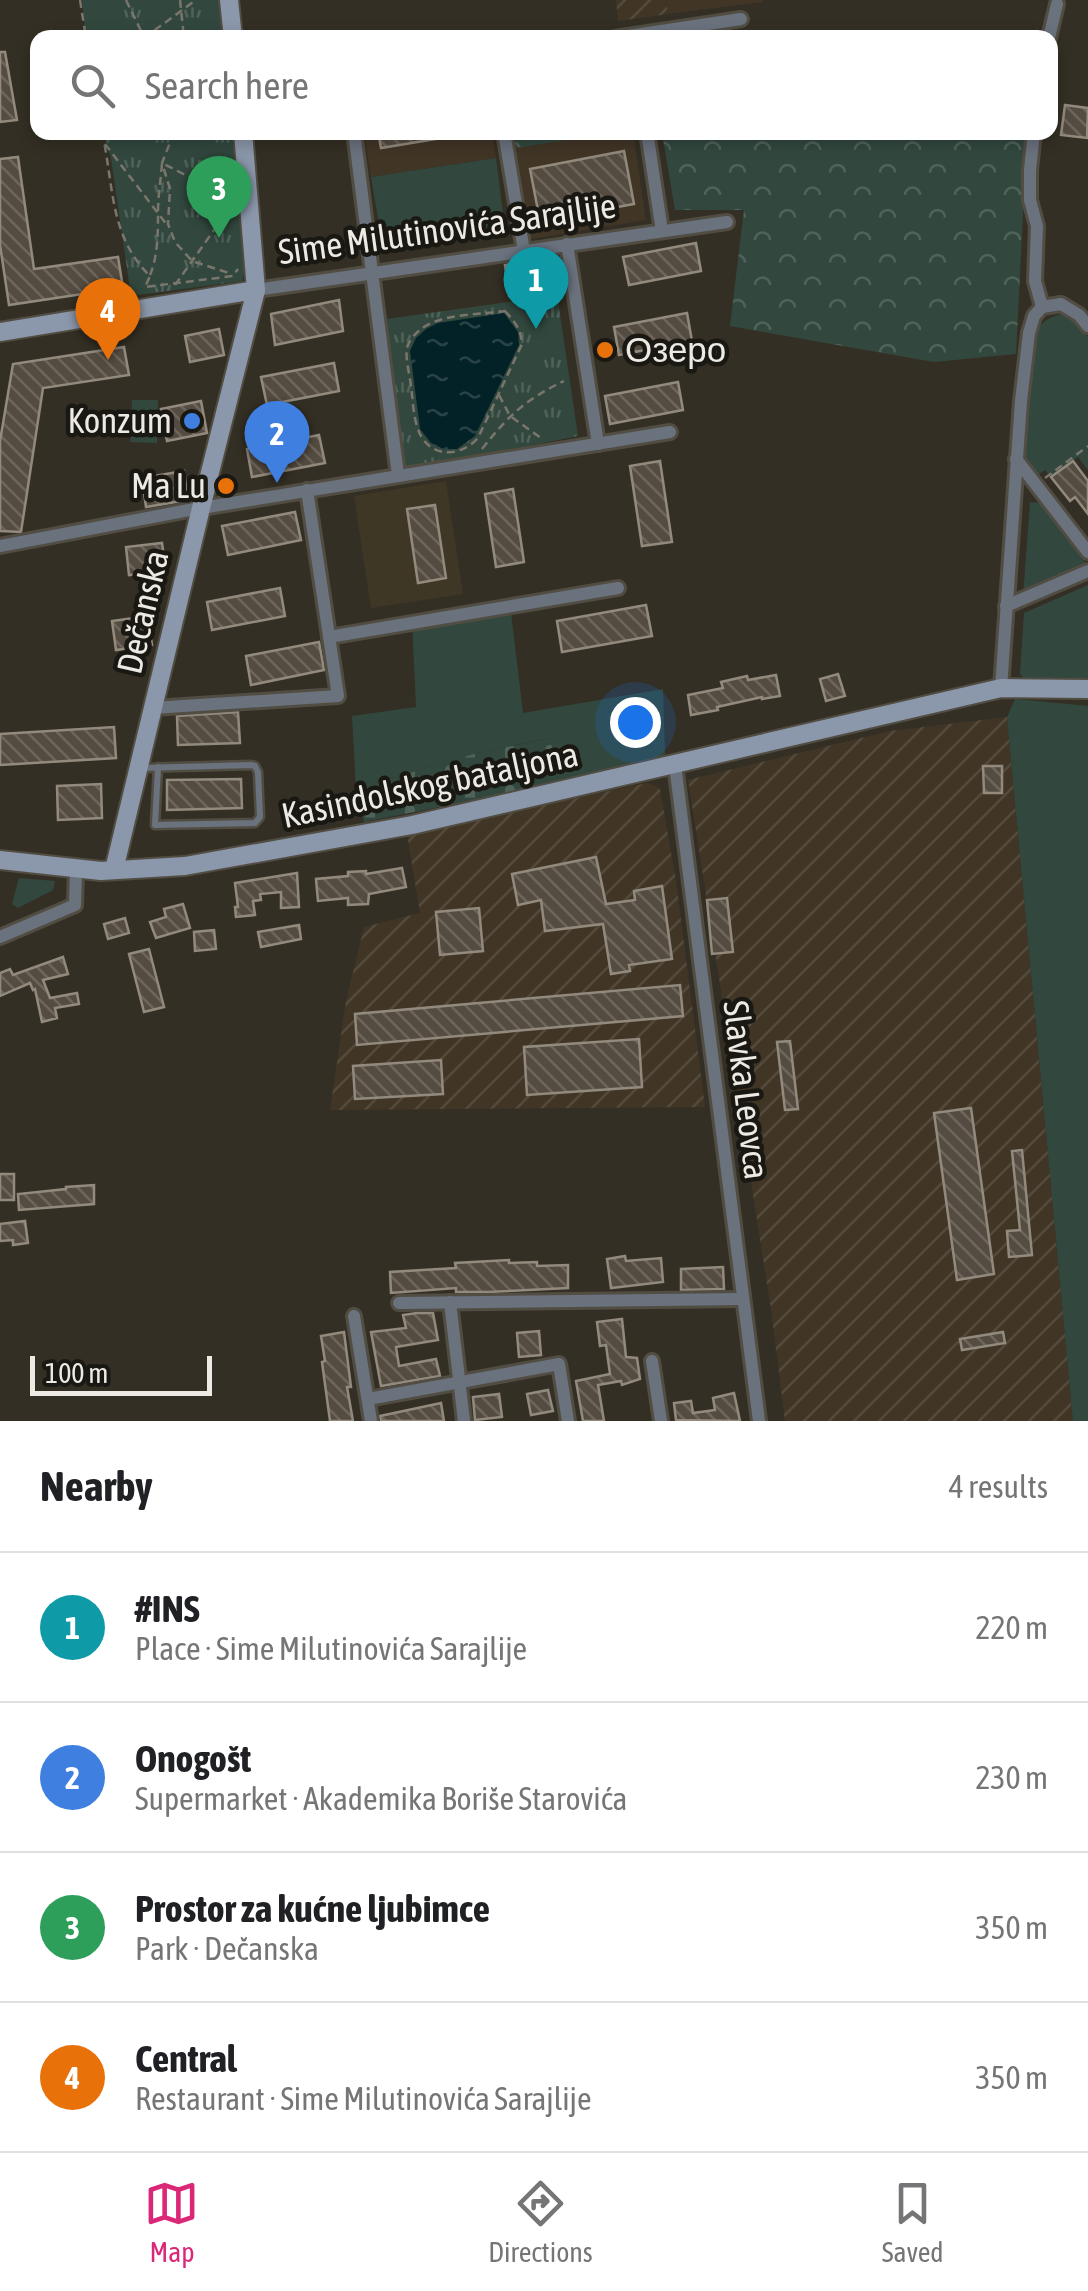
<!DOCTYPE html>
<html lang="en">
<head>
<meta charset="utf-8">
<style>
	body { margin:0; font-family:"Asap Condensed",sans-serif; background:#f2f2f2; color:#202124 }
	.scale { position:absolute; left:30px; bottom:25px; width:182px; box-sizing:border-box; padding-left:10px; border:5px solid #edeae3; border-top:0; font-size:28px; line-height:35px; white-space:nowrap; color:#edeae3; -webkit-text-stroke:8px #1a1812; paint-order:stroke }
	.you { position:absolute; left:635px; top:722px; width:35px; height:35px; margin:-25px; border:8px solid #fff; border-radius:50%; background:#1a73e8; box-shadow:0 0 0 15px #1a73e833 }
	.badge { display:grid; place-items:center; width:65px; height:65px; border-radius:50%; background:#db2777; color:#fff; font-size:32px; font-weight:700 }
	.pin { position:absolute; translate:-50% -82px; filter:drop-shadow(0 2px 5px #0008) }
	.pin::after { content:''; position:absolute; top:52px; width:35px; height:30px; background:inherit; clip-path:polygon(0 0,100% 0,50% 100%) }
	.list { margin:0; padding:0; list-style:none }
	h2 { display:flex; justify-content:space-between; align-items:center; height:130px; margin:0; padding:0 40px; font-size:42px }
	h2 small { font-size:32px; font-weight:400; color:#757577 }
	.list li { display:grid; grid-template-columns:65px 1fr auto; gap:30px; align-items:center; box-sizing:border-box; height:150px; padding:0 40px; border-top:2px solid #e0e0e0 }
	.list b { display:block; font-size:38px; white-space:nowrap }
	.list p { margin:0; font-size:32px; white-space:nowrap; color:#757577 }
	.list em { font-size:32px; font-style:normal; color:#757577 }
	.icon { flex:none; width:55px; height:55px; fill:none; stroke:currentColor; stroke-width:2; stroke-linecap:round; stroke-linejoin:round }
	.map { position:relative; flex:none; width:1088px; height:1421px; overflow:hidden }
	.search { position:absolute; background:#fff; box-shadow:0 5px 15px #0003; left:30px; right:30px; top:30px; height:110px; display:flex; align-items:center; gap:25px; box-sizing:border-box; padding:0 35px; border-radius:20px; color:#757577; font-size:38px }
	.sheet { height:730px; background:#fff }
	nav { display:flex; justify-content:space-around; align-items:center; box-sizing:border-box; height:140px; border-top:2px solid #e0e0e0; background:#fff; font-size:28px; color:#757577 }
	nav a { display:grid; justify-items:center; gap:5px }
	nav .on { color:#db2777 }
	.map>svg:first-child { display:block }
	.commercial { fill:#413526 }
	.industrial { fill:url(#industrial-furrows) }
	.built { fill:#3f3725 }
	.grass { fill:#32483e }
	.forest { fill:url(#forest-crowns) }
	.cemetery { fill:url(#cemetery-stones) }
	.park { fill:url(#park-tufts) }
	.water { fill:url(#water-ripples) }
	.building { fill:url(#building-back-hatch); stroke:#938a7e; stroke-width:2.5 }
	.lines { fill:none; stroke-linecap:round; stroke-linejoin:round }
	.lane-casing { stroke:#524d43; stroke-width:11 }
	.street-casing { stroke:#524d43; stroke-width:18 }
	.secondary-casing { stroke:#524d43; stroke-width:22 }
	.path { stroke:#7a766d; stroke-width:2.5; stroke-dasharray:8 5; stroke-linecap:butt }
	.lane { stroke:#6a727e; stroke-width:6 }
	.street { stroke:#6a727e; stroke-width:12 }
	.secondary { stroke:#8b97aa; stroke-width:18 }
	.food-dot { fill:#e8710a; stroke:#1a1812; stroke-width:4 }
	.shop-dot { fill:#3f7fe0; stroke:#1a1812; stroke-width:4 }
	.labels { text-anchor:middle; stroke-width:9; stroke-linejoin:round; paint-order:stroke }
	.street-label { font-size:35px; fill:#edeae3; stroke:#1a1812 }
	.poi-label { font-size:35px; fill:#edeae3; stroke:#1a1812; text-anchor:end }
</style>
</head>
<body>
<div class="map">
<svg width="1088" height="1421" viewBox="0 0 1088 1421">
	<defs>
		<pattern id="industrial-furrows" width="10" height="10" patternUnits="userSpaceOnUse" patternTransform="scale(2.5)"><rect width="10" height="10" fill="#413626"/><path d="M-1 1l2-2M0 10L10 0M9 11l2-2" fill="none" stroke="#544a3b"/></pattern>
		<pattern id="forest-crowns" width="20" height="18" patternUnits="userSpaceOnUse" patternTransform="scale(2.5)"><rect width="20" height="18" fill="#32483e"/><path d="M2 6a3 3 0 1 1 6 0M12 15a3 3 0 1 1 6 0" fill="none" stroke="#50635a"/></pattern>
		<pattern id="cemetery-stones" width="16" height="16" patternUnits="userSpaceOnUse" patternTransform="scale(2.5)"><rect width="16" height="16" fill="#32483e"/><path d="M2 7V4a2 2 0 0 1 4 0v3zM10 15v-3a2 2 0 0 1 4 0v3z" fill="#50635a"/></pattern>
		<pattern id="park-tufts" width="24" height="20" patternUnits="userSpaceOnUse" patternTransform="scale(2.5)"><rect width="24" height="20" fill="#32483e"/><path d="M3 7l-1-3M5 7V3M7 7l1-3M15 17l-1-3M17 17v-4M19 17l1-3" fill="none" stroke="#50635a"/></pattern>
		<pattern id="water-ripples" width="26" height="14" patternUnits="userSpaceOnUse" patternTransform="scale(2.5)"><rect width="26" height="14" fill="#032227"/><path d="M2 4q2-2 4 0t4 0M15 11q2-2 4 0t4 0" fill="none" stroke="#284246"/></pattern>
		<pattern id="building-back-hatch" width="6" height="6" patternUnits="userSpaceOnUse" patternTransform="scale(2.5)"><rect width="6" height="6" fill="#554c41"/><path d="M-1 5l2 2M0 0l6 6M5-1l2 2" fill="none" stroke="#6e665c"/></pattern>
	</defs>
	<rect width="100%" height="100%" fill="#342f24"/>
	<g class="commercial">
		<polygon points="666,0 763,0 763,2 668,14"/>
		<polygon points="364,133 492,133 496,158 371,177"/>
		<polygon points="612,133 633,133 646,220 531,239 516,148"/>
	</g>
	<g class="industrial">
		<polygon points="616,0 666,0 668,14 618,21"/>
		<polygon points="1007,717 1073,1421 785,1421 771,1309 688,780 890,731"/>
		<polygon points="647,783 654,785 660,789 676,881 705,1107 330,1110 346,1001 364,927 420,913 407,834"/>
	</g>
	<polygon class="built" points="446,481 463,594 371,608 354,496"/>
	<g class="grass">
		<polygon points="496,158 504,221 500,230 401,247 389,247 382,242 371,177"/>
		<path d="M1062,314L1074,321L1088,337V470L1078,457L1051,477L1045,470L1036,476L1022,459L1033,345C1038,325 1042,319 1062,314Z"/>
		<polygon points="132,400 158,400 157,443 130,442"/>
		<polygon points="1030,502 1042,503 1088,567 1023,597"/>
		<polygon points="1088,585 1088,685 1026,683 1020,673 1024,613"/>
		<polygon points="511,613 523,713 663,689 665,755 560,783 549,738 477,753 356,789 352,716 416,707 412,620"/>
		<polygon points="1015,699 1088,706 1088,1421 1073,1421 1007,717"/>
		<polygon points="19,878 55,881 53,890 18,908 12,904"/>
	</g>
	<g class="forest">
		<polygon points="514,133 514,132 612,133 516,148"/>
		<polygon points="662,133 1027,133 1016,354 934,362 730,326 744,210 675,210"/>
	</g>
	<polygon class="cemetery" points="550,738 560,783 364,822 356,789 477,753"/>
	<g class="park">
		<polygon points="82,0 219,0 223,37 86,37"/>
		<polygon points="103,133 234,133 248,253 242,281 131,296 111,158"/>
		<polygon points="557,295 578,436 402,471 387,319"/>
	</g>
	<polygon class="water" points="504,313 518,332 519,345 475,436 457,449 443,449 431,443 420,429 410,351 416,338 426,329 438,323"/>
	<g class="building">
		<polygon points="0,52 5,52 17,120 0,122"/>
		<polygon points="1065,105 1088,108 1087,138 1061,135"/>
		<polygon points="378,132 441,132 442,138 381,148"/>
		<polygon points="624,151 634,204 540,221 530,169"/>
		<polygon points="18,157 34,269 118,257 123,288 9,305 0,245 0,159"/>
		<polygon points="696,243 701,271 629,285 623,257"/>
		<polygon points="528,262 531,294 509,296 505,265"/>
		<polygon points="339,300 343,331 275,345 271,314"/>
		<polygon points="687,313 692,341 619,355 614,327"/>
		<polygon points="219,329 224,355 190,362 185,336"/>
		<polygon points="124,347 129,375 43,388 21,532 0,531 0,441 13,364"/>
		<polygon points="334,363 339,391 267,405 261,377"/>
		<polygon points="678,382 683,410 610,424 605,396"/>
		<polygon points="201,401 207,433 167,441 161,409"/>
		<polygon points="319,435 325,463 252,477 247,449"/>
		<polygon points="660,461 672,542 642,546 630,466"/>
		<polygon points="1073,461 1088,481 1088,514 1075,497 1070,501 1051,477"/>
		<polygon points="184,471 188,500 146,507 142,478"/>
		<polygon points="513,489 524,562 496,567 485,494"/>
		<polygon points="435,505 446,578 418,583 407,509"/>
		<polygon points="295,512 301,540 228,555 222,526"/>
		<polygon points="162,543 166,571 129,575 126,547"/>
		<polygon points="280,588 285,616 212,630 207,602"/>
		<polygon points="646,605 652,636 562,652 557,621"/>
		<polygon points="148,616 152,645 116,650 112,621"/>
		<polygon points="319,642 324,670 251,685 246,656"/>
		<polygon points="838,674 845,696 826,701 820,679"/>
		<polygon points="776,675 780,696 762,699 762,697 717,707 718,710 691,715 688,695 723,688 721,682 747,676 748,680"/>
		<polygon points="238,712 240,743 178,745 177,716"/>
		<polygon points="114,727 116,758 0,765 0,734"/>
		<polygon points="983,766 1002,766 1002,793 984,793"/>
		<polygon points="241,779 242,808 167,810 167,780"/>
		<polygon points="101,784 102,818 58,820 57,786"/>
		<polygon points="596,857 606,904 635,900 634,891 662,886 672,959 629,965 630,971 611,974 603,924 545,931 541,900 518,905 512,874"/>
		<polygon points="402,868 406,887 369,894 368,904 348,905 348,898 318,901 316,879 348,876 348,872 366,871 366,874"/>
		<polygon points="297,873 299,907 281,908 281,892 260,894 261,900 253,901 255,915 236,917 235,907 238,907 235,883"/>
		<polygon points="727,898 733,952 712,954 707,900"/>
		<polygon points="183,904 190,928 156,938 150,922 166,917 164,909"/>
		<polygon points="479,908 483,951 440,955 436,912"/>
		<polygon points="125,918 129,933 108,939 104,924"/>
		<polygon points="299,925 301,939 261,947 258,932"/>
		<polygon points="214,930 216,949 195,951 194,932"/>
		<polygon points="149,949 164,1007 144,1012 129,954"/>
		<polygon points="63,957 68,974 43,980 50,998 77,993 79,1004 55,1008 57,1018 42,1022 35,989 33,990 30,983 0,996 0,973 10,969 13,975"/>
		<polygon points="680,985 683,1016 357,1045 355,1014"/>
		<polygon points="639,1039 642,1087 527,1095 524,1047"/>
		<polygon points="790,1041 798,1109 785,1110 777,1042"/>
		<polygon points="441,1060 443,1094 355,1099 353,1066"/>
		<polygon points="971,1108 994,1274 957,1280 934,1113"/>
		<polygon points="1022,1150 1032,1255 1009,1257 1007,1231 1020,1230 1012,1151"/>
		<rect x="0" y="1174" width="14" height="26"/>
		<polygon points="94,1185 94,1204 19,1210 18,1194 66,1189 66,1187"/>
		<polygon points="25,1221 28,1243 13,1245 13,1240 0,1241 0,1224"/>
		<polygon points="625,1256 626,1261 661,1258 663,1282 611,1288 607,1259"/>
		<polygon points="509,1260 509,1263 537,1262 537,1266 568,1265 568,1288 489,1292 456,1292 456,1288 391,1293 390,1272 456,1268 455,1263"/>
		<polygon points="723,1267 724,1289 681,1290 681,1269"/>
		<polygon points="417,1313 433,1313 438,1340 396,1347 399,1366 436,1359 440,1376 381,1386 371,1332 406,1328 403,1315"/>
		<polygon points="622,1319 626,1357 637,1358 640,1379 622,1385 621,1381 598,1385 604,1421 583,1421 576,1381 610,1374 606,1345 600,1346 597,1322"/>
		<polygon points="539,1331 541,1355 519,1357 517,1333"/>
		<polygon points="344,1332 351,1387 347,1387 353,1421 330,1421 322,1362 325,1361 321,1336"/>
		<polygon points="1003,1332 1005,1343 962,1350 960,1339"/>
		<polygon points="548,1390 553,1411 531,1415 527,1394"/>
		<polygon points="734,1393 740,1421 676,1420 674,1403 691,1401 693,1413 715,1410 713,1398"/>
		<polygon points="499,1394 502,1417 475,1420 473,1397"/>
		<polygon points="441,1403 444,1421 381,1421 380,1416"/>
	</g>
	<g class="lines">
		<defs>
			<polyline id="lane" points="140,768 251,765 255,766 258,772 260,817 255,823 155,825 158,767"/>
			<g id="street">
				<polyline points="615,38 741,19"/>
				<polyline points="1049,38 1057,4"/>
				<polyline points="354,132 398,475"/>
				<polyline points="504,132 524,251"/>
				<polyline points="647,132 662,231"/>
				<polyline points="1034,132 1030,170 1030,200 1037,226 1035,281 1042,307"/>
				<polyline points="567,244 598,444"/>
				<polyline points="256,290 727,222"/>
				<polyline points="1016,459 1088,552"/>
				<polyline points="0,546 189,510 670,432"/>
				<polyline points="1006,606 1088,571"/>
				<polyline points="329,637 618,588"/>
				<polyline points="1001,688 1021,401 1029,333 1034,316 1042,307 1061,304 1079,315 1088,326"/>
				<polyline points="153,708 338,696 307,490"/>
				<polyline points="675,765 759,1421"/>
				<polyline points="0,937 75,905 76,869"/>
				<polyline points="450,1302 464,1421"/>
				<polyline points="399,1303 742,1299"/>
				<polyline points="354,1316 371,1421"/>
				<polyline points="652,1361 661,1421"/>
				<polyline points="368,1399 559,1364 568,1421"/>
			</g>
			<g id="secondary">
				<polyline points="229,0 233,38"/>
				<polyline points="0,332 256,290"/>
				<polyline points="0,860 101,871 185,866 412,825 1001,688 1088,689"/>
				<polyline points="114,870 201,508 256,290 243,132"/>
			</g>
		</defs>
		<use href="#lane" class="lane-casing"/>
		<use href="#street" class="street-casing"/>
		<use href="#secondary" class="secondary-casing"/>
		<g class="path">
			<polyline points="80,0 86,38"/>
			<polyline points="126,0 143,35"/>
			<polyline points="180,0 184,38"/>
			<polyline points="144,38 196,0"/>
			<path d="M102,132C114,185 109,236 150,276L145,287L233,276L238,269"/>
			<polyline points="170,132 171,140 162,163 170,189 168,224 175,242 192,261 232,274"/>
			<polyline points="172,139 180,132"/>
			<polyline points="105,144 167,225"/>
			<path d="M150,275C158,256 158,232 158,212C158,196 161,179 162,163L232,199"/>
			<polyline points="175,285 234,202"/>
			<path d="M505,311C515,322 521,329 522,344L478,438C458,460 425,457 417,426C413,414 413,400 411,387C410,375 405,359 407,348C409,340 415,334 421,329C442,313 479,315 505,311Z"/>
			<polyline points="499,395 510,416 541,438"/>
			<path d="M482,449C509,415 525,400 564,381"/>
			<polyline points="1045,478 1088,446"/>
		</g>
		<use href="#lane" class="lane"/>
		<use href="#street" class="street"/>
		<use href="#secondary" class="secondary"/>
	</g>
	<g class="food-dot">
		<circle cx="605" cy="350" r="10"/>
		<circle cx="226" cy="486" r="10"/>
	</g>
	<circle class="shop-dot" cx="192" cy="421" r="10"/>
	<g class="labels">
		<g class="street-label">
			<text transform="translate(447 229) rotate(-8)" y="12">Sime Milutinovića Sarajlije</text>
			<text transform="translate(143 612) rotate(-77)" y="12">Dečanska</text>
			<text transform="translate(430 785) rotate(-12)" y="12">Kasindolskog bataljona</text>
			<text transform="translate(746 1090) rotate(83)" y="12">Slavka Leovca</text>
		</g>
		<g class="poi-label">
			<text x="625" y="362" text-anchor="start">Озеро</text>
			<text x="172" y="433">Konzum</text>
			<text x="206" y="498">Ma Lu</text>
		</g>
	</g>
</svg>
<div class="scale">100 m</div>
<div class="you"></div>
<div class="pin badge" style="left:536px;top:329px;background:#0f9aa8">1</div>
<div class="pin badge" style="left:277px;top:483px;background:#3f7fe0">2</div>
<div class="pin badge" style="left:219px;top:238px;background:#2e9e5b">3</div>
<div class="pin badge" style="left:108px;top:360px;background:#e8710a">4</div>
<div class="search"><svg class="icon" aria-label="search" viewBox="0 0 24 24"><circle cx="10" cy="10" r="6"/><path d="M15 15l6 6"/></svg>Search here</div>
</div>
<section class="sheet">
<h2>Nearby<small>4 results</small></h2>
<ul class="list">
<li><span class="badge" style="background:#0f9aa8">1</span><div><b>#INS</b><p>Place · Sime Milutinovića Sarajlije</p></div><em>220 m</em></li>
<li><span class="badge" style="background:#3f7fe0">2</span><div><b>Onogošt</b><p>Supermarket · Akademika Boriše Starovića</p></div><em>230 m</em></li>
<li><span class="badge" style="background:#2e9e5b">3</span><div><b>Prostor za kućne ljubimce</b><p>Park · Dečanska</p></div><em>350 m</em></li>
<li><span class="badge" style="background:#e8710a">4</span><div><b>Central</b><p>Restaurant · Sime Milutinovića Sarajlije</p></div><em>350 m</em></li>
</ul>
</section>
<nav>
<a class="on"><svg class="icon" aria-label="map" viewBox="0 0 24 24"><path d="M3 6l6-2 6 2 6-2v14l-6 2-6-2-6 2zM9 4v14M15 6v14"/></svg>Map</a>
<a><svg class="icon" aria-label="directions" viewBox="0 0 24 24"><path d="M12 3l9 9-9 9-9-9zM9 14v-3h6M13 9l2 2-2 2"/></svg>Directions</a>
<a><svg class="icon" aria-label="saved" viewBox="0 0 24 24"><path d="M7 4h10v16l-5-4-5 4z"/></svg>Saved</a>
</nav>
</body>
</html>
